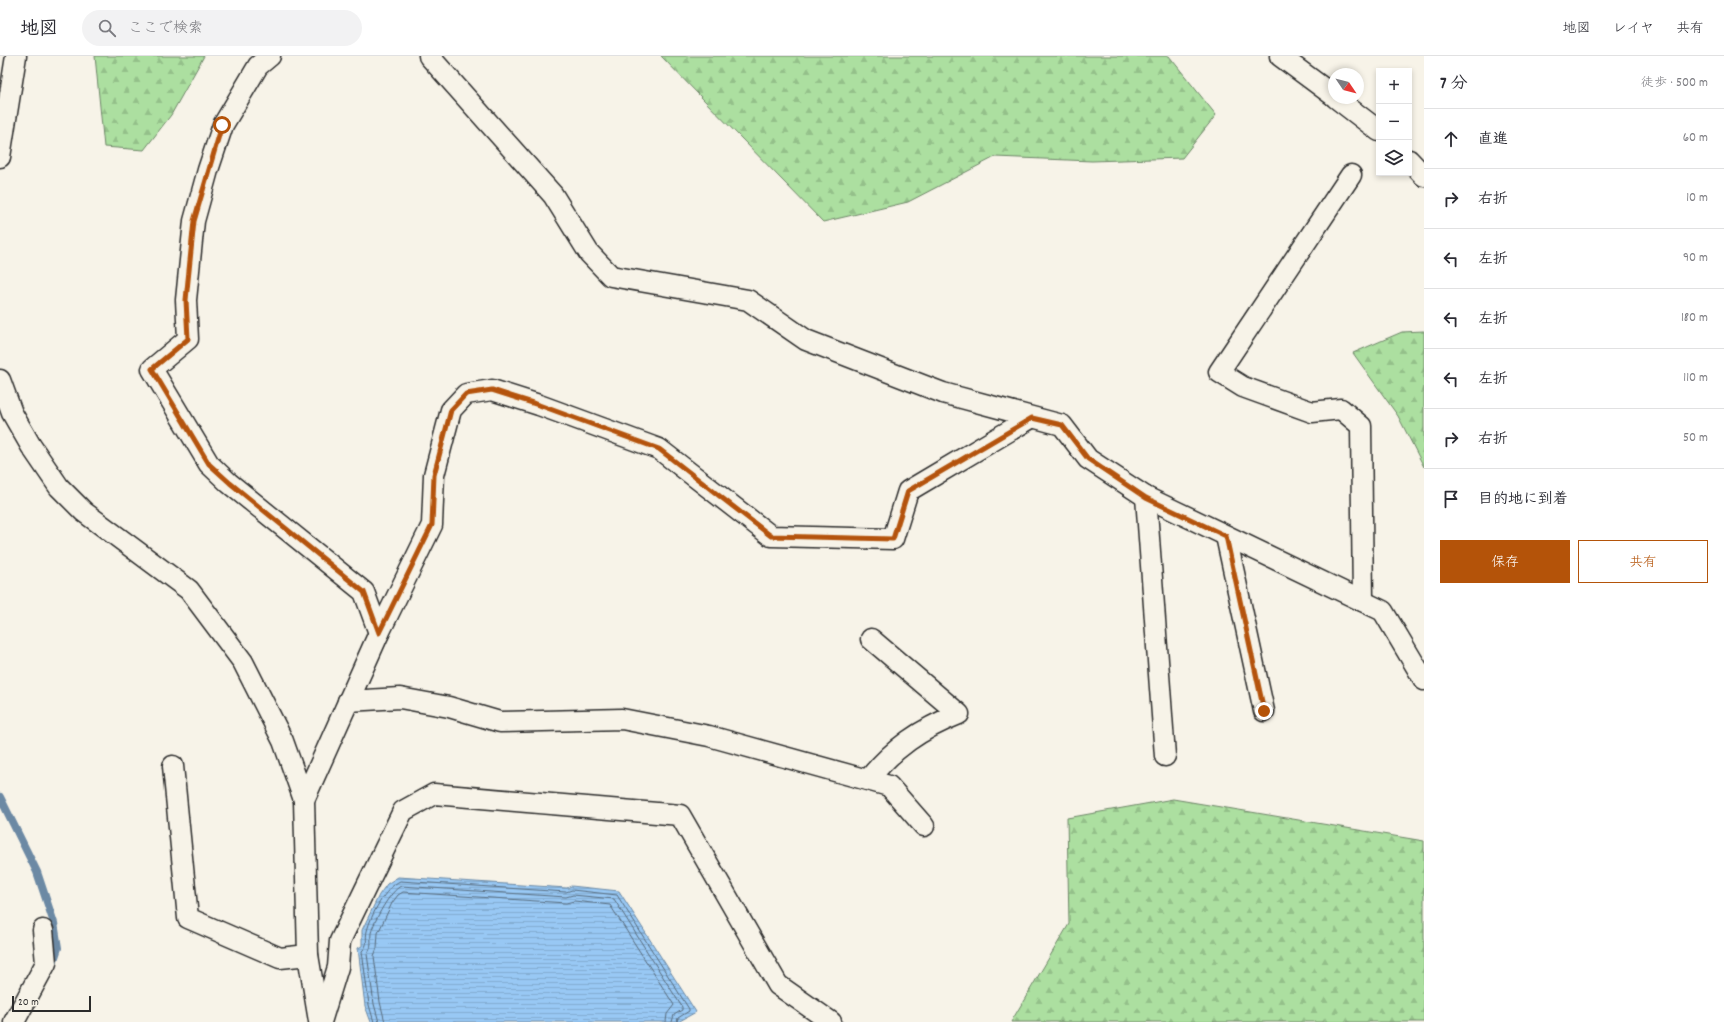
<!DOCTYPE html>
<html lang="ja">
<head>
<meta charset="utf-8">
<style>
	body { margin:0; font-family:Dekko,"Klee One",sans-serif; background:#f2f2f3; color:#2b2b33 }
	.controls { position:absolute; right:12px; top:12px; display:grid; overflow:hidden; border-radius:0px; box-shadow:0 2px 6px #0003 }
	.controls button { width:36px; height:36px; display:grid; place-items:center; padding:0; border:0; border-bottom:1px solid #e1e1e2; background:#fff; color:#2b2b33; font:20px sans-serif }
	.compass { position:absolute; left:1328px; top:12px; width:36px; height:36px; border-radius:50%; background:#fff; box-shadow:0 2px 6px #0003; rotate:125deg }
	.scale { position:absolute; left:12px; bottom:10px; width:79px; box-sizing:border-box; padding-left:4px; border:2px solid #2b2b2b; border-top:0; font-size:11px; line-height:14px; white-space:nowrap; color:#2b2b2b; -webkit-text-stroke:3px #f7f3e8; paint-order:stroke }
	.stop { position:absolute; width:12px; height:12px; margin:-9px; border:3px solid #b45309; border-radius:50%; background:#fff }
	.stop.end { background:#b45309; border-color:#fff; box-shadow:0 1px 4px #0008 }
	.list { margin:0; padding:0; list-style:none }
	h2 { display:flex; justify-content:space-between; align-items:center; height:52px; margin:0; padding:0 16px; font-size:17px }
	h2 small { font-size:13px; font-weight:400; color:#7c7c81 }
	.list li { display:grid; grid-template-columns:26px 1fr auto; gap:12px; align-items:center; box-sizing:border-box; height:60px; padding:0 16px; border-top:1px solid #e1e1e2 }
	.list b { display:block; font-size:15px; white-space:nowrap }
	.list em { font-size:13px; font-style:normal; color:#7c7c81 }
	.actions { display:flex; gap:8px; padding:12px 16px }
	.actions a { flex:1; padding:9px 0; border:1px solid #b45309; border-radius:0px; text-align:center; font-size:14px; color:#b45309 }
	.actions .main { background:#b45309; color:#fff }
	.icon { flex:none; width:22px; height:22px; fill:none; stroke:currentColor; stroke-width:2; stroke-linecap:round; stroke-linejoin:round }
	.map { position:relative; flex:none; width:1424px; height:966px; overflow:hidden }
	header { display:flex; align-items:center; gap:24px; box-sizing:border-box; height:56px; padding:0 20px; background:#fff; border-bottom:1px solid #e1e1e2 }
	header strong { font-size:19px }
	nav { display:flex; gap:22px; margin-inline-start:auto; font-size:14px }
	.search { width:280px; height:36px; background:#f2f2f3; display:flex; align-items:center; gap:10px; box-sizing:border-box; padding:0 14px; border-radius:22px; color:#7c7c81; font-size:15px }
	main { display:flex }
	aside { flex:1; background:#fff }
	.map>svg:first-child { display:block }
	.forest { fill:url(#forest-firs); stroke:#6c8566 }
	.water { fill:url(#water-rules); stroke:#6c89a4 }
	.lines { fill:none; stroke-linecap:round; stroke-linejoin:round }
	.shore { stroke:#576a7b; stroke-width:1 }
	.stream { stroke:#6c89a4; stroke-width:8 }
	.street-casing { stroke:#2b2b2b; stroke-width:23 }
	.street { stroke:#f7f3e8; stroke-width:20 }
	.route { stroke:#b45309; stroke-width:5 }
</style>
</head>
<body>
<header>
<strong>地図</strong>
<div class="search"><svg class="icon" aria-label="search" viewBox="0 0 24 24"><circle cx="10" cy="10" r="6"/><path d="M15 15l6 6"/></svg>ここで検索</div>
<nav><a>地図</a><a>レイヤ</a><a>共有</a></nav>
</header>
<main>
<div class="map">
<svg width="1424" height="966" viewBox="0 0 1424 966">
	<defs>
		<pattern id="forest-firs" width="22" height="20" patternUnits="userSpaceOnUse"><rect width="22" height="20" fill="#acdfa0"/><path d="M5 1l3.5 6h-7zM16 11l3.5 6h-7z" fill="#94c08a"/></pattern>
		<pattern id="water-rules" width="6" height="5" patternUnits="userSpaceOnUse"><rect width="6" height="5" fill="#98c8f4"/><path d="M0 2.5h6" fill="none" stroke="#83acd1"/></pattern>
	</defs>
	<rect width="100%" height="100%" fill="#f7f3e8"/>
	<filter id="ink" filterUnits="userSpaceOnUse"><feTurbulence type="fractalNoise" baseFrequency=".025" numOctaves="2"/><feDisplacementMap in="SourceGraphic" scale="8" xChannelSelector="R" yChannelSelector="G"/><feConvolveMatrix kernelMatrix="1 2 1 2 8 2 1 2 1" color-interpolation-filters="sRGB"/></filter>
	<g filter="url(#ink)">
		<g class="forest">
			<polygon points="95,0 204,0 171,59 144,94 104,91"/>
			<polygon points="661,0 1169,0 1216,59 1182,102 1092,105 995,101 908,146 823,166"/>
			<polygon points="1424,275 1424,411 1398,360 1353,297 1402,276"/>
			<polygon points="1173,743 1424,785 1424,966 1011,966 1069,868 1067,762"/>
		</g>
		<polygon class="water" points="398,821 567,832 571,830 619,835 696,956 678,966 371,966 365,950 358,892 362,890 362,874 379,839 387,828"/>
		<g class="lines">
			<g class="shore">
				<path d="M374,966L369,949L362,895C369,889 365,883 367,875C371,859 385,832 400,825L566,836L572,834L617,839L689,953V955L678,962L677,966"/>
				<path d="M379,966L374,948L367,898C373,891 370,885 371,877C374,865 390,835 401,830L566,841L573,839L614,843L682,951V954L674,959L672,966"/>
				<polyline points="385,966 380,946 374,900 377,892 378,877 392,847 398,839 403,836 566,847 574,845 610,849 674,949 667,958 666,966"/>
			</g>
			<polyline class="stream" points="0,741 37,816 54,867 58,892 52,910"/>
			<defs>
				<g id="street">
					<polyline points="270,0 258,10 223,69 208,114 194,165 186,244 188,283 152,313 209,408 229,427 364,536 379,577"/>
					<polyline points="429,0 553,139 589,197 611,220 748,244 806,284 943,337 1062,369 1088,403 1146,441 1383,555 1424,624"/>
					<polyline points="1280,0 1334,40"/>
					<polyline points="1336,42 1379,75"/>
					<polyline points="0,101 16,0"/>
					<polyline points="1409,104 1424,120"/>
					<polyline points="1351,119 1219,316 1243,331 1312,356 1341,353 1361,370 1363,545"/>
					<polyline points="0,324 12,357 31,390 59,431 84,456 189,534 243,606 283,685 304,744 308,899 319,965"/>
					<polyline points="1146,441 1165,700"/>
					<polyline points="1226,480 1264,655"/>
					<polyline points="348,645 400,642 449,651 500,666 622,663 709,680 889,730 924,770"/>
					<polyline points="173,710 188,862 280,902 308,899"/>
					<path d="M868,724C893,692 921,673 959,658L871,583"/>
					<polyline points="304,744 379,577 432,469 434,419 451,354 466,338 492,334 539,349 659,393 771,480 893,483 908,435 1031,362"/>
					<polyline points="14,966 46,907 43,874"/>
					<polyline points="321,966 338,911 340,885 403,755 434,738 680,759 778,929 831,966"/>
				</g>
			</defs>
			<use href="#street" class="street-casing"/>
			<use href="#street" class="street"/>
		</g>
	</g>
	<g class="lines" filter="url(#ink)">
		<polyline class="route" points="222,69 194,165 186,244 188,283 152,313 209,408 230,427 364,536 379,577 432,469 434,419 451,354 466,338 492,334 539,349 659,393 771,480 893,483 908,435 1032,362 1062,369 1088,403 1146,442 1226,480 1264,655"/>
	</g>
</svg>
<div class="controls">
<button>+</button>
<button>−</button>
<button><svg class="icon" aria-label="layers" viewBox="0 0 24 24"><path d="M12 4l9 5-9 5-9-5zM3 14l9 5 9-5"/></svg></button>
</div>
<svg class="compass" viewBox="-18 -18 36 36"><path d="M0-13l5 13h-10z" fill="#e53935"/><path d="M0 13l5-13h-10z" fill="#7c7c81"/></svg>
<div class="scale">20 m</div>
<div class="stop" style="left:222px;top:69px"></div>
<div class="stop end" style="left:1264px;top:655px"></div>
</div>
<aside>
<h2>7 分<small>徒歩 · 500 m</small></h2>
<ul class="list">
<li><svg class="icon" aria-label="ahead" viewBox="0 0 24 24"><path d="M12 20V5M6 11l6-6 6 6"/></svg><div><b>直進</b></div><em>60 m</em></li>
<li><svg class="icon" aria-label="right" viewBox="0 0 24 24"><path d="M7 20v-9h11M14 6l5 5-5 5"/></svg><div><b>右折</b></div><em>10 m</em></li>
<li><svg class="icon" aria-label="left" viewBox="0 0 24 24"><path d="M17 20v-9H6M10 6l-5 5 5 5"/></svg><div><b>左折</b></div><em>90 m</em></li>
<li><svg class="icon" aria-label="left" viewBox="0 0 24 24"><path d="M17 20v-9H6M10 6l-5 5 5 5"/></svg><div><b>左折</b></div><em>180 m</em></li>
<li><svg class="icon" aria-label="left" viewBox="0 0 24 24"><path d="M17 20v-9H6M10 6l-5 5 5 5"/></svg><div><b>左折</b></div><em>110 m</em></li>
<li><svg class="icon" aria-label="right" viewBox="0 0 24 24"><path d="M7 20v-9h11M14 6l5 5-5 5"/></svg><div><b>右折</b></div><em>50 m</em></li>
<li><svg class="icon" aria-label="arrive" viewBox="0 0 24 24"><path d="M6 21V4h12l-3 4 3 4H6"/></svg><div><b>目的地に到着</b></div></li>
</ul>
<div class="actions"><a class="main">保存</a><a>共有</a></div>
</aside>
</main>
</body>
</html>
